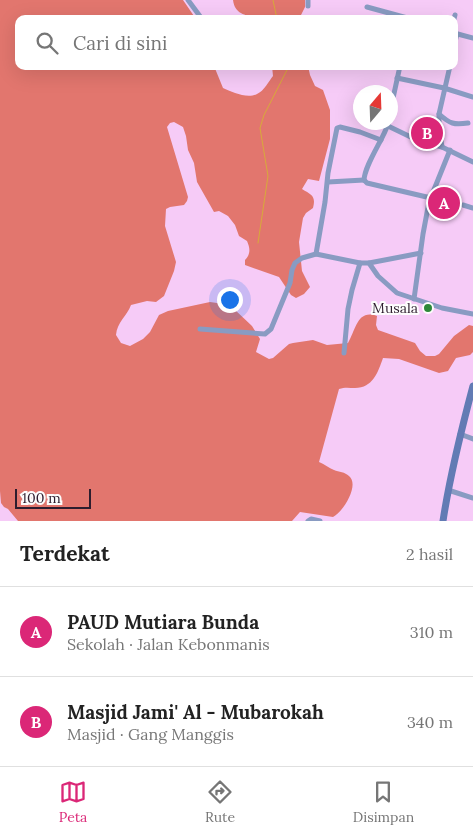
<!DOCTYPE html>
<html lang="id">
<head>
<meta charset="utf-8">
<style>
	body { margin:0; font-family:Lora,serif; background:#f6f6f6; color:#222 }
	.compass { position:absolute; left:353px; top:85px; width:45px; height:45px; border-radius:50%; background:#fff; box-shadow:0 5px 20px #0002; rotate:19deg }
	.scale { position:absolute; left:15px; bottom:12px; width:76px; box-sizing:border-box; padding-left:5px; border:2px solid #2d1d2e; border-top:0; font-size:14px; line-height:18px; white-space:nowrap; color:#2d1d2e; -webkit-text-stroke:4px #fdfdfd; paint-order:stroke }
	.you { position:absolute; left:229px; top:299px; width:18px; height:18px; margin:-12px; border:4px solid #fff; border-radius:50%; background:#1a73e8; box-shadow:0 0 0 8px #1a73e833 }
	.badge { display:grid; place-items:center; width:32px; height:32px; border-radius:50%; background:#db2777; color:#fff; font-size:16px; font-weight:700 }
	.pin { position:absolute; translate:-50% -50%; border:2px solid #fff; box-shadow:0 1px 5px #0006 }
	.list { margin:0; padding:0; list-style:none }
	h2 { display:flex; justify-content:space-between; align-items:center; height:65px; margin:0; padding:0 20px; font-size:21px }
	h2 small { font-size:16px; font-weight:400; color:#767676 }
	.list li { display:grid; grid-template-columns:32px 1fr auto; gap:15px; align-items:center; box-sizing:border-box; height:90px; padding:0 20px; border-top:1px solid #e0e0e0 }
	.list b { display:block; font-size:19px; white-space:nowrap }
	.list p { margin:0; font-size:16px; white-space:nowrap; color:#767676 }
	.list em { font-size:16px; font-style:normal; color:#767676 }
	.icon { flex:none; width:28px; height:28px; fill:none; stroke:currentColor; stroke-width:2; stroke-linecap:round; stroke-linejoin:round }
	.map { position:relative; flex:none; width:473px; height:521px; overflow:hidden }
	.search { position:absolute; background:#fff; box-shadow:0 5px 20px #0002; left:15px; right:15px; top:15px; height:55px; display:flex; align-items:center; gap:12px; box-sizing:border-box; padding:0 18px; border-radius:10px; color:#767676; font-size:19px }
	.sheet { height:245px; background:#fff }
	nav { display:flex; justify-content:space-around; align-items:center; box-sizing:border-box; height:70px; border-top:1px solid #e0e0e0; background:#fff; font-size:14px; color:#767676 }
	nav a { display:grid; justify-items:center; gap:2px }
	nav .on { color:#db2777 }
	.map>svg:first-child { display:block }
	.forest { fill:#e2766e }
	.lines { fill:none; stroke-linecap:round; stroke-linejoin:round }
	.stream { stroke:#d8aa3a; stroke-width:1 }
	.street { stroke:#899bc2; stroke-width:5 }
	.secondary { stroke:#627bb4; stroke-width:7 }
	.poi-dot { fill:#2d8839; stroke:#fdfdfd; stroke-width:2 }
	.labels { text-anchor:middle; stroke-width:4; stroke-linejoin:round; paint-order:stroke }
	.poi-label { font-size:14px; fill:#2d1d2e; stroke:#fdfdfd; text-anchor:end }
</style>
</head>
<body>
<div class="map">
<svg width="473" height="521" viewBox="0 0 473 521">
	<rect width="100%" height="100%" fill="#f6cbf7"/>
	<g class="forest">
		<path d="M0,0H183L196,19H19V66H214L223,88C232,92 247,99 257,94C264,91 269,81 273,76L272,66H308L310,75L315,86L323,90L330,110V139L319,181L308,179L302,189C312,195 316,196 313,208L306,213L303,218L299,242L302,271L310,287L304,294L296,298L291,295L279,277L245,265V260C251,254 250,248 247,241L239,236L235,225L228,216L219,211L214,212L197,182L194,163L188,150L186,136L183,127L174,122L170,123L167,127L188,197L187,201L184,205L170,207L166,209L165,226L176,262L174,271L164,296L156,302L147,301L131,305C127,316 117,322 116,335L121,343L130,346L143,339L150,332L159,315L168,311L210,302L224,304L233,308L252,326L260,339L256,352L269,359L273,358L289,344L293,343L313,340L327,345L348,343C356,330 357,309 377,316L376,325L378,330L415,343L420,351L426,356H435L439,354L454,336L469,325L473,326V352L470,355L456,358L448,371L439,373L399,359L383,358C378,372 373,388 355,388C349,388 345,387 339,389L319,462C324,464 329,468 334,470C339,472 345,472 349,476C360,485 343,512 333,517L300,512L292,521H18L8,509L4,507L1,503L0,491Z"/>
		<path d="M233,0H305V7L299,19H259L258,18C246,15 235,15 233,0Z"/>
	</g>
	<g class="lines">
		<g class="stream">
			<polyline points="273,0 277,19"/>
			<polyline points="258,243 268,176 260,128 264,115 287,70 287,66"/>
		</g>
		<g class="street">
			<polyline points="188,0 202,19"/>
			<polyline points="308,6 308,0"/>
			<polyline points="367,7 411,19"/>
			<polyline points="454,19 455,15"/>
			<polyline points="454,33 473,38"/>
			<polyline points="454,46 457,34"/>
			<polyline points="397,78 444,88 473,97"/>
			<polyline points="390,112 400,66"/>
			<path d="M439,114C450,124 454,125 468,123"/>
			<polyline points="388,126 419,141 442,147 473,162"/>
			<polyline points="442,147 439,128 439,114 450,66"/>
			<polyline points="364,180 367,183 431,198"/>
			<path d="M364,180C365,164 383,140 388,124"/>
			<polyline points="328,182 364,180"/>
			<polyline points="463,205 473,208"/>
			<polyline points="316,254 325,202 328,173 337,128 340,127 360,132 381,140"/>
			<polyline points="369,263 421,253"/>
			<polyline points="414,299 423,234 429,202 450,150"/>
			<polyline points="200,329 265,334 271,329 290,283 292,270 295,263 302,258 316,254 360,263 369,263 378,276 397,293 442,308 473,314"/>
			<polyline points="344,353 348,309 352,290 360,263"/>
			<polyline points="460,434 473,439"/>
			<polyline points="448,490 473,498"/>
			<polyline points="308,521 311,519 320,521"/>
		</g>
		<path class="secondary" d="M443,521C450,475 461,431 473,386"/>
	</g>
	<circle class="poi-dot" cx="428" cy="308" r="5"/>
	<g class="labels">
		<g class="poi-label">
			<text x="418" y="313">Musala</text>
		</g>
	</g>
</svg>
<svg class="compass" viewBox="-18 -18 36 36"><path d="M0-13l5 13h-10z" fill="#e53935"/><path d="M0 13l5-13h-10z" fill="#767676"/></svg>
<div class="scale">100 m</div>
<div class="you"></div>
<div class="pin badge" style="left:444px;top:203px">A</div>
<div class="pin badge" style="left:427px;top:133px">B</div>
<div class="search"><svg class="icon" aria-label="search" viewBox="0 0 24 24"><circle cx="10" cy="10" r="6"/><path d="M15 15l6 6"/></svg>Cari di sini</div>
</div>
<section class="sheet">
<h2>Terdekat<small>2 hasil</small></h2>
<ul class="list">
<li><span class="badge">A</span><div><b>PAUD Mutiara Bunda</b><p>Sekolah · Jalan Kebonmanis</p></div><em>310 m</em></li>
<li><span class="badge">B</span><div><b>Masjid Jami' Al - Mubarokah</b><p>Masjid · Gang Manggis</p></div><em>340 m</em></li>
</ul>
</section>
<nav>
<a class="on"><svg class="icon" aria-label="map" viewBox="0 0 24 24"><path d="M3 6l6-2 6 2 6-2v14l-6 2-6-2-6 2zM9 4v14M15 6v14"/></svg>Peta</a>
<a><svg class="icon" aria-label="directions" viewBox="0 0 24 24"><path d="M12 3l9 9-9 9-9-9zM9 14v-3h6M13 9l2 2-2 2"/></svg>Rute</a>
<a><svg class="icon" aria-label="saved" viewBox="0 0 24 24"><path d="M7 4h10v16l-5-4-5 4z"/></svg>Disimpan</a>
</nav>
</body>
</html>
